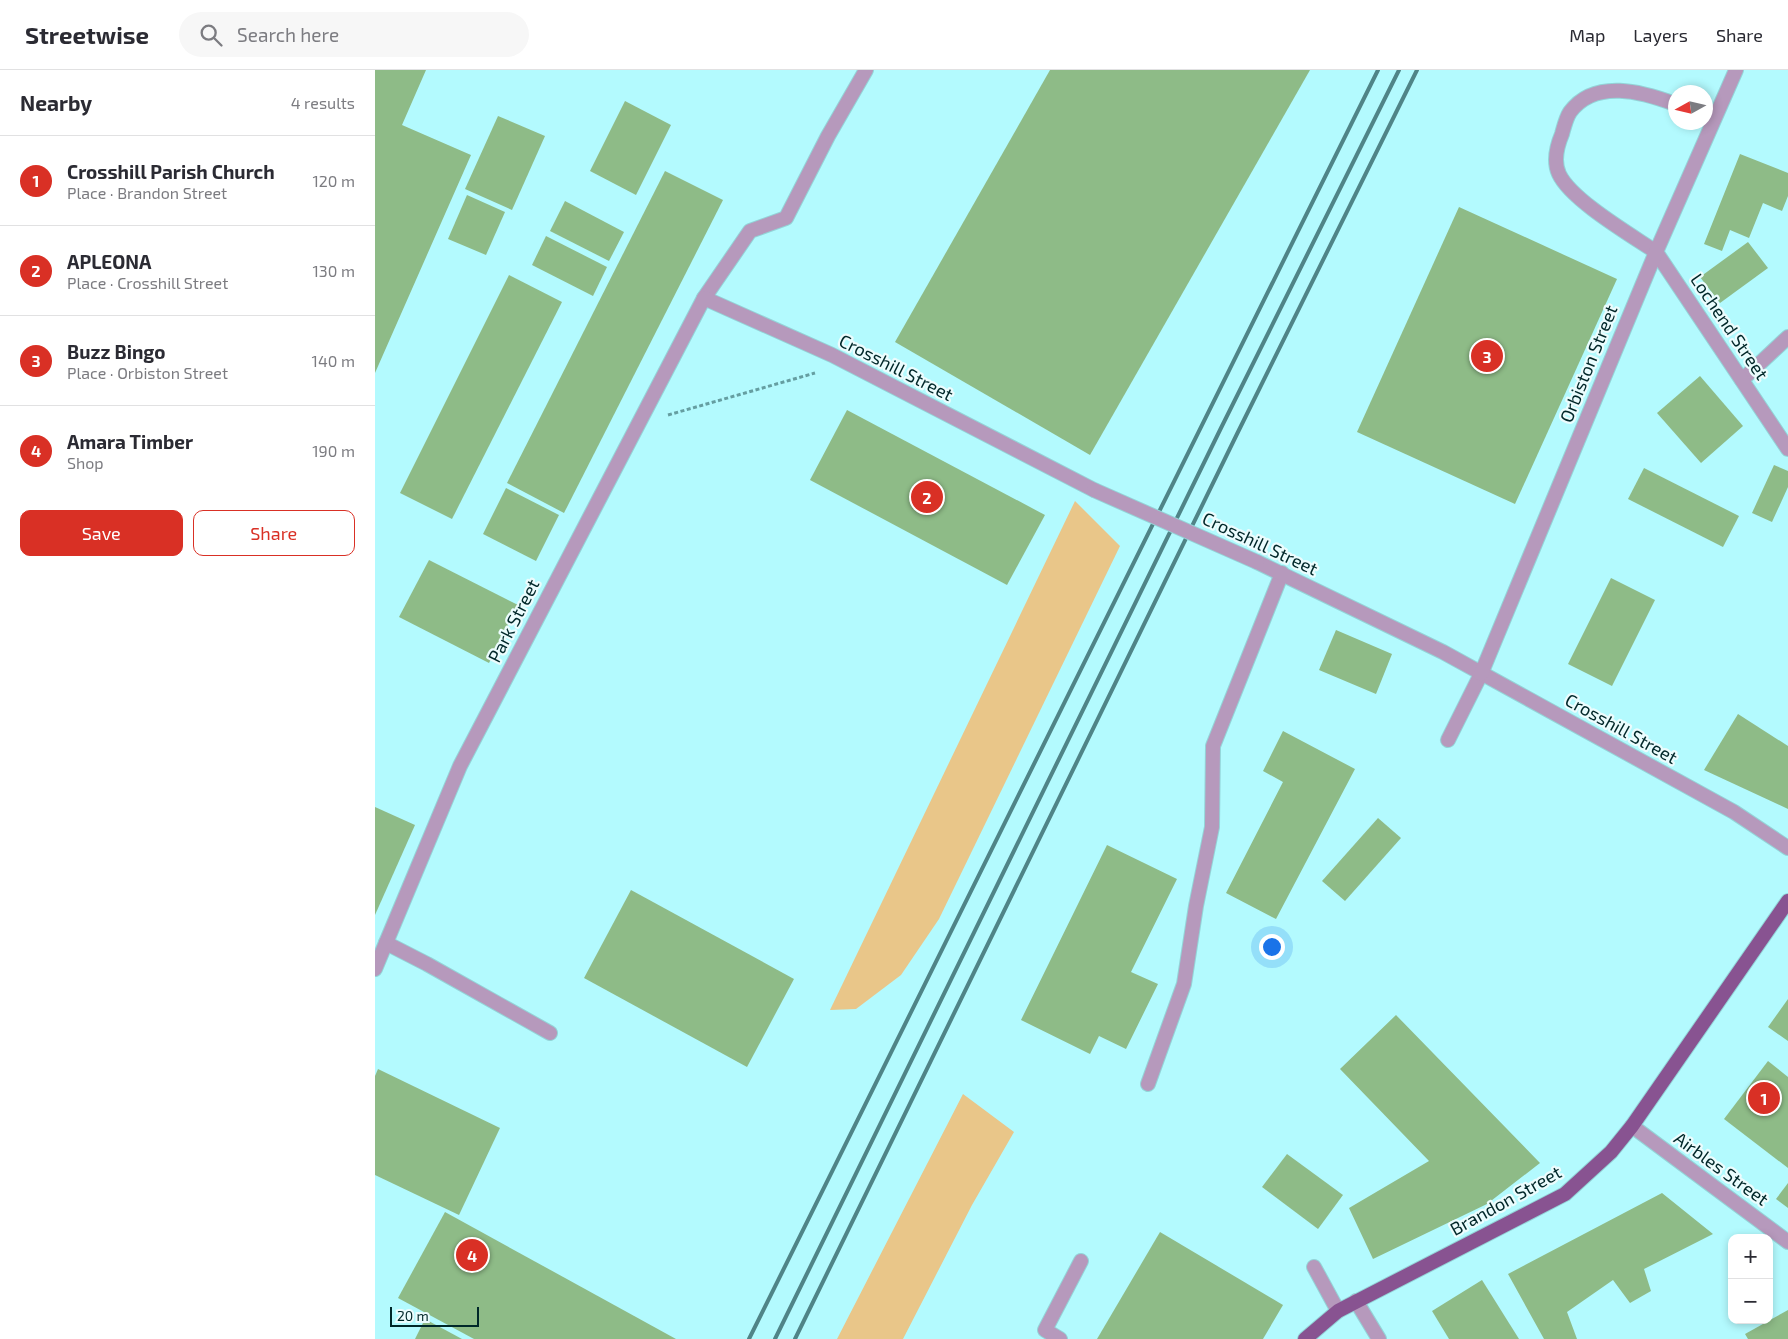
<!DOCTYPE html>
<html lang="en">
<head>
<meta charset="utf-8">
<style>
	body { margin:0; font-family:"Exo 2",sans-serif; background:#f7f7f7; color:#2b2b33 }
	.controls { position:absolute; right:15px; bottom:15px; display:grid; overflow:hidden; border-radius:10px; box-shadow:0 2px 8px #0003 }
	.controls button { width:45px; height:45px; display:grid; place-items:center; padding:0; border:0; border-bottom:1px solid #e1e1e2; background:#fff; color:#2b2b33; font:25px sans-serif }
	.compass { position:absolute; left:1293px; top:15px; width:45px; height:45px; border-radius:50%; background:#fff; box-shadow:0 2px 8px #0003; rotate:262deg }
	.scale { position:absolute; left:15px; bottom:12px; width:89px; box-sizing:border-box; padding-left:5px; border:2px solid #002729; border-top:0; font-size:14px; line-height:18px; white-space:nowrap; color:#002729; -webkit-text-stroke:4px #ecfcfd; paint-order:stroke }
	.you { position:absolute; left:896px; top:876px; width:18px; height:18px; margin:-12px; border:4px solid #fff; border-radius:50%; background:#1a73e8; box-shadow:0 0 0 8px #1a73e833 }
	.badge { display:grid; place-items:center; width:32px; height:32px; border-radius:50%; background:#d93025; color:#fff; font-size:16px; font-weight:700 }
	.pin { position:absolute; translate:-50% -50%; border:2px solid #fff; box-shadow:0 1px 5px #0006 }
	.list { margin:0; padding:0; list-style:none }
	h2 { display:flex; justify-content:space-between; align-items:center; height:65px; margin:0; padding:0 20px; font-size:21px }
	h2 small { font-size:16px; font-weight:400; color:#7c7c81 }
	.list li { display:grid; grid-template-columns:32px 1fr auto; gap:15px; align-items:center; box-sizing:border-box; height:90px; padding:0 20px; border-top:1px solid #e1e1e2 }
	.list b { display:block; font-size:19px; white-space:nowrap }
	.list p { margin:0; font-size:16px; white-space:nowrap; color:#7c7c81 }
	.list em { font-size:16px; font-style:normal; color:#7c7c81 }
	.actions { display:flex; gap:10px; padding:15px 20px }
	.actions a { flex:1; padding:11px 0; border:1px solid #d93025; border-radius:10px; text-align:center; font-size:18px; color:#d93025 }
	.actions .main { background:#d93025; color:#fff }
	.icon { flex:none; width:28px; height:28px; fill:none; stroke:currentColor; stroke-width:2; stroke-linecap:round; stroke-linejoin:round }
	.map { position:relative; flex:none; width:1413px; height:1269px; overflow:hidden }
	header { display:flex; align-items:center; gap:30px; box-sizing:border-box; height:70px; padding:0 25px; background:#fff; border-bottom:1px solid #e1e1e2 }
	header strong { font-size:24px }
	nav { display:flex; gap:28px; margin-inline-start:auto; font-size:18px }
	.search { width:350px; height:45px; background:#f7f7f7; display:flex; align-items:center; gap:12px; box-sizing:border-box; padding:0 18px; border-radius:28px; color:#7c7c81; font-size:19px }
	main { display:flex }
	aside { flex:1; background:#fff }
	.map>svg:first-child { display:block }
	.green { fill:#e9c689 }
	.building { fill:#8ebb87 }
	.lines { fill:none; stroke-linecap:round; stroke-linejoin:round }
	.service-casing { stroke:#93d4d8; stroke-width:16 }
	.minor-casing { stroke:#93d4d8; stroke-width:16 }
	.primary-casing { stroke:#93d4d8; stroke-width:16 }
	.path { stroke:#659ea1; stroke-width:3; stroke-dasharray:4 2.5; stroke-linecap:butt }
	.service { stroke:#b699bc; stroke-width:14 }
	.minor { stroke:#b699bc; stroke-width:14 }
	.primary { stroke:#885391; stroke-width:14 }
	.rail { stroke:#4f8487; stroke-width:4 }
	.minor-bridge-casing { stroke:#93d4d8; stroke-width:16; stroke-linecap:butt }
	.minor-bridge { stroke:#b699bc; stroke-width:14 }
	.labels { text-anchor:middle; stroke-width:4.5; stroke-linejoin:round; paint-order:stroke }
	.street-label { font-size:18px; fill:#002729; stroke:#ecfcfd }
</style>
</head>
<body>
<header>
<strong>Streetwise</strong>
<div class="search"><svg class="icon" aria-label="search" viewBox="0 0 24 24"><circle cx="10" cy="10" r="6"/><path d="M15 15l6 6"/></svg>Search here</div>
<nav><a>Map</a><a>Layers</a><a>Share</a></nav>
</header>
<main>
<aside>
<h2>Nearby<small>4 results</small></h2>
<ul class="list">
<li><span class="badge">1</span><div><b>Crosshill Parish Church</b><p>Place · Brandon Street</p></div><em>120 m</em></li>
<li><span class="badge">2</span><div><b>APLEONA</b><p>Place · Crosshill Street</p></div><em>130 m</em></li>
<li><span class="badge">3</span><div><b>Buzz Bingo</b><p>Place · Orbiston Street</p></div><em>140 m</em></li>
<li><span class="badge">4</span><div><b>Amara Timber</b><p>Shop</p></div><em>190 m</em></li>
</ul>
<div class="actions"><a class="main">Save</a><a>Share</a></div>
</aside>
<div class="map">
<svg width="1413" height="1269" viewBox="0 0 1413 1269">
	<rect width="100%" height="100%" fill="#b3fafe"/>
	<g class="green">
		<polygon points="700,431 745,476 564,849 526,905 481,939 455,940"/>
		<polygon points="588,1024 639,1062 597,1135 528,1269 462,1269"/>
	</g>
	<g class="building">
		<polygon points="0,0 51,0 27,55 96,85 0,303"/>
		<polygon points="675,0 935,0 715,385 520,272"/>
		<polygon points="250,31 296,55 261,125 215,101"/>
		<polygon points="123,46 170,66 137,140 90,119"/>
		<polygon points="1365,84 1413,103 1413,126 1407,141 1388,133 1374,168 1355,160 1347,181 1329,174"/>
		<polygon points="290,101 348,130 189,443 132,413"/>
		<polygon points="92,125 130,142 111,185 73,169"/>
		<polygon points="190,131 249,162 234,191 175,161"/>
		<polygon points="1084,137 1242,209 1140,434 982,362"/>
		<polygon points="171,166 232,197 218,226 157,195"/>
		<polygon points="1373,172 1393,198 1345,233 1325,207"/>
		<polygon points="134,205 187,232 77,449 25,423"/>
		<polygon points="1325,306 1368,356 1326,393 1282,343"/>
		<polygon points="472,340 670,445 632,515 435,410"/>
		<polygon points="1399,395 1413,401 1413,417 1397,452 1377,443"/>
		<polygon points="1269,398 1364,446 1348,477 1253,429"/>
		<polygon points="131,418 184,445 161,491 108,464"/>
		<polygon points="54,490 143,535 114,593 24,547"/>
		<polygon points="1236,508 1280,530 1237,616 1193,594"/>
		<polygon points="961,560 1017,584 1001,624 944,600"/>
		<polygon points="1363,644 1413,676 1413,739 1329,700"/>
		<polygon points="908,661 980,699 901,849 851,823 908,712 888,701"/>
		<polygon points="0,737 40,755 0,845"/>
		<polygon points="1003,748 1026,768 970,831 947,811"/>
		<polygon points="732,775 802,809 756,902 783,914 751,979 724,966 715,984 646,950"/>
		<polygon points="256,820 419,909 372,997 209,908"/>
		<polygon points="1413,929 1413,971 1393,957"/>
		<polygon points="1021,945 1165,1093 1112,1134 998,1189 974,1138 1054,1091 965,999"/>
		<polygon points="1393,991 1413,1007 1413,1098 1349,1049"/>
		<polygon points="3,999 125,1058 84,1145 0,1105 0,1006"/>
		<polygon points="912,1084 968,1125 943,1159 887,1117"/>
		<polygon points="1413,1113 1413,1138 1401,1129"/>
		<polygon points="1287,1123 1338,1164 1269,1199 1276,1221 1255,1233 1238,1210 1192,1242 1202,1269 1169,1269 1133,1204"/>
		<polygon points="70,1142 301,1269 99,1269 23,1228"/>
		<polygon points="785,1162 908,1235 888,1269 722,1269"/>
		<polygon points="1107,1210 1144,1269 1074,1269 1057,1241"/>
		<polygon points="1413,1240 1413,1269 1373,1269 1370,1264"/>
		<polygon points="50,1249 87,1269 40,1269"/>
	</g>
	<g class="lines">
		<defs>
			<g id="service">
				<path d="M1281,182C1256,165 1196,130 1184,104C1178,91 1182,76 1187,64C1189,57 1191,48 1195,42C1220,8 1268,22 1300,34"/>
				<polyline points="329,228 375,161 411,148 453,66 491,0"/>
				<polyline points="1367,310 1413,267"/>
				<polyline points="1073,670 1106,604"/>
				<polyline points="11,873 52,894 175,963"/>
				<polyline points="773,1014 809,914 821,836 837,757 838,676 907,503"/>
				<polyline points="939,1197 963,1241"/>
				<polyline points="685,1269 670,1260 706,1191"/>
			</g>
			<g id="minor">
				<polyline points="1281,182 1413,379"/>
				<polyline points="882,492 1068,582 1359,742 1413,778"/>
				<polyline points="1106,604 1281,182 1361,0"/>
				<polyline points="0,899 85,696 329,228 457,285 719,420"/>
				<polyline points="1257,1056 1413,1172"/>
				<polyline points="981,1231 1004,1269"/>
			</g>
			<polyline id="primary" points="930,1269 963,1241 1190,1124 1236,1082 1257,1056 1413,831"/>
		</defs>
		<use href="#service" class="service-casing"/>
		<use href="#minor" class="minor-casing"/>
		<use href="#primary" class="primary-casing"/>
		<polyline class="path" points="293,345 440,303"/>
		<use href="#service" class="service"/>
		<use href="#minor" class="minor"/>
		<use href="#primary" class="primary"/>
		<g class="rail">
			<polyline points="374,1269 1003,0"/>
			<polyline points="400,1269 846,358 1024,0"/>
			<polyline points="420,1269 862,364 1042,0"/>
		</g>
		<defs>
			<polyline id="minor-bridge" points="719,420 882,492"/>
		</defs>
		<use href="#minor-bridge" class="minor-bridge-casing"/>
		<use href="#minor-bridge" class="minor-bridge"/>
	</g>
	<g class="labels">
		<g class="street-label">
			<text transform="translate(1354 257) rotate(56)" y="6">Lochend Street</text>
			<text transform="translate(1214 294) rotate(-68)" y="6">Orbiston Street</text>
			<text transform="translate(521 298) rotate(27)" y="6">Crosshill Street</text>
			<text transform="translate(885 474) rotate(25)" y="6">Crosshill Street</text>
			<text transform="translate(139 551) rotate(-63)" y="6">Park Street</text>
			<text transform="translate(1246 659) rotate(29)" y="6">Crosshill Street</text>
			<text transform="translate(1346 1099) rotate(36)" y="6">Airbles Street</text>
			<text transform="translate(1131 1131) rotate(-29)" y="6">Brandon Street</text>
		</g>
	</g>
</svg>
<div class="controls">
<button>+</button>
<button>−</button>
</div>
<svg class="compass" viewBox="-18 -18 36 36"><path d="M0-13l5 13h-10z" fill="#e53935"/><path d="M0 13l5-13h-10z" fill="#7c7c81"/></svg>
<div class="scale">20 m</div>
<div class="you"></div>
<div class="pin badge" style="left:1389px;top:1028px">1</div>
<div class="pin badge" style="left:552px;top:427px">2</div>
<div class="pin badge" style="left:1112px;top:286px">3</div>
<div class="pin badge" style="left:97px;top:1185px">4</div>
</div>
</main>
</body>
</html>
